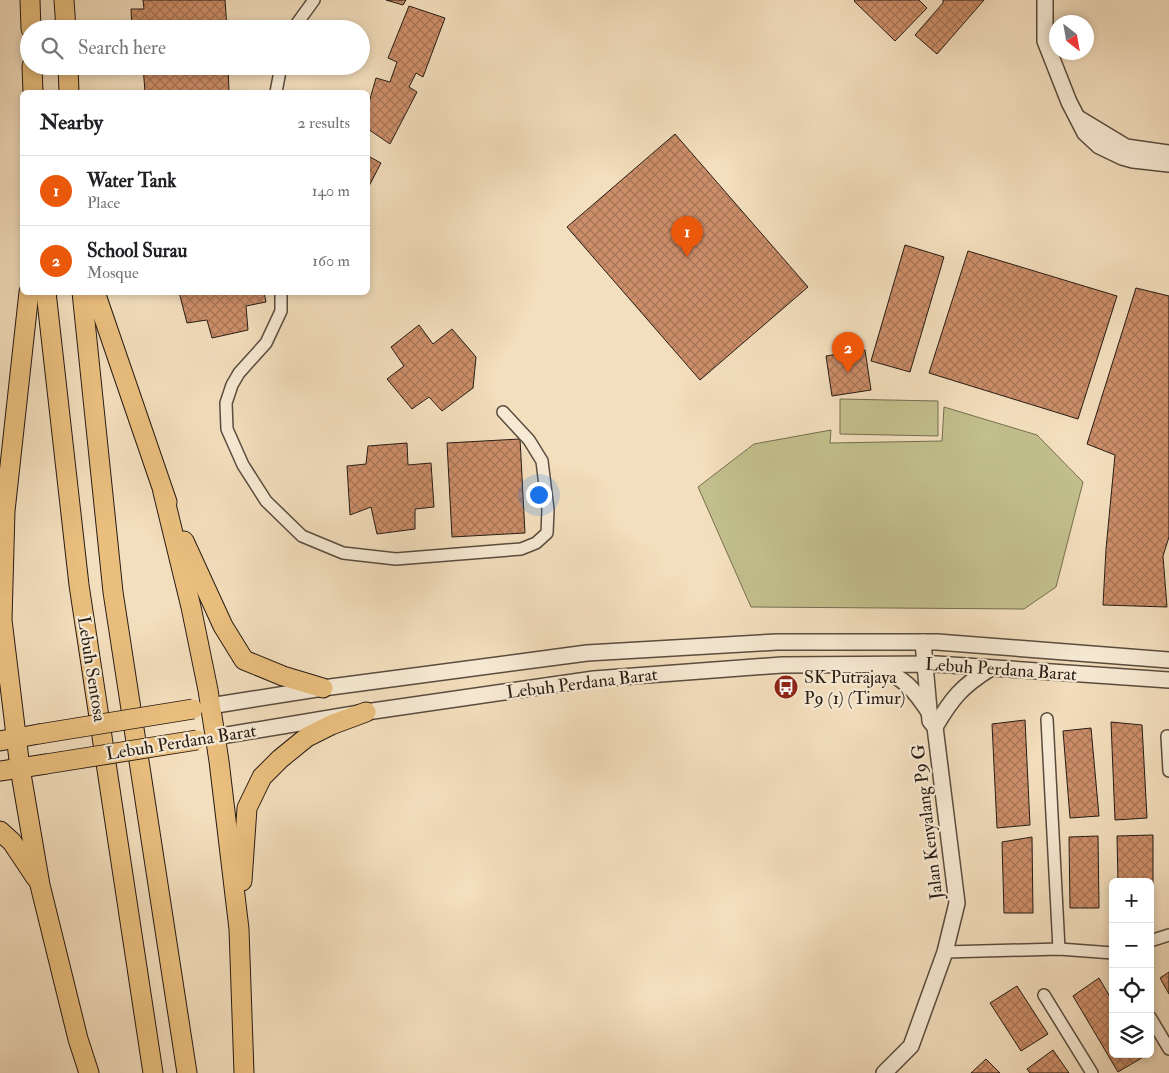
<!DOCTYPE html>
<html lang="en">
<head>
<meta charset="utf-8">
<style>
	body { margin:0; font-family:"IM FELL Double Pica",serif; background:#f6f6f6; color:#202124 }
	.controls { position:absolute; right:15px; bottom:15px; display:grid; overflow:hidden; border-radius:8px; box-shadow:0 2px 8px #0003 }
	.controls button { width:45px; height:45px; display:grid; place-items:center; padding:0; border:0; border-bottom:1px solid #e0e0e0; background:#fff; color:#202124; font:25px sans-serif }
	.compass { position:absolute; left:1049px; top:15px; width:45px; height:45px; border-radius:50%; background:#fff; box-shadow:0 2px 8px #0003; rotate:149deg }
	.you { position:absolute; left:538px; top:494px; width:18px; height:18px; margin:-12px; border:4px solid #fff; border-radius:50%; background:#1a73e8; box-shadow:0 0 0 8px #1a73e833 }
	.badge { display:grid; place-items:center; width:32px; height:32px; border-radius:50%; background:#ea580c; color:#fff; font-size:16px; font-weight:700 }
	.pin { position:absolute; translate:-50% -41px; filter:drop-shadow(0 1px 2px #0008) }
	.pin::after { content:''; position:absolute; top:26px; width:18px; height:15px; background:inherit; clip-path:polygon(0 0,100% 0,50% 100%) }
	.list { margin:0; padding:0; list-style:none }
	h2 { display:flex; justify-content:space-between; align-items:center; height:65px; margin:0; padding:0 20px; font-size:21px }
	h2 small { font-size:16px; font-weight:400; color:#757577 }
	.list li { display:grid; grid-template-columns:32px 1fr auto; gap:15px; align-items:center; box-sizing:border-box; height:70px; padding:0 20px; border-top:1px solid #e0e0e0 }
	.list b { display:block; font-size:19px; white-space:nowrap }
	.list p { margin:0; font-size:16px; white-space:nowrap; color:#757577 }
	.list em { font-size:16px; font-style:normal; color:#757577 }
	.icon { flex:none; width:28px; height:28px; fill:none; stroke:currentColor; stroke-width:2; stroke-linecap:round; stroke-linejoin:round }
	.map { position:relative; flex:none; width:1169px; height:1073px; overflow:hidden }
	.search { position:absolute; background:#fff; box-shadow:0 2px 8px #0003; left:20px; top:20px; width:350px; height:55px; display:flex; align-items:center; gap:12px; box-sizing:border-box; padding:0 18px; border-radius:28px; color:#757577; font-size:19px }
	.panel { position:absolute; background:#fff; box-shadow:0 2px 8px #0003; left:20px; top:90px; width:350px; height:205px; border-radius:8px }
	.map>svg:first-child { display:block }
	.grass { fill:#c2bf8c; stroke:#746e50 }
	.building { fill:url(#building-cross-hatch); stroke:#261c14 }
	.lines { fill:none; stroke-linecap:round; stroke-linejoin:round }
	.minor-casing { stroke:#594c3e; stroke-width:14 }
	.tertiary-casing { stroke:#594c3e; stroke-width:18 }
	.primary-casing { stroke:#261c14; stroke-width:21 }
	.minor { stroke:#f7ead4; stroke-width:11 }
	.tertiary { stroke:#f7ead4; stroke-width:15 }
	.primary { stroke:#eabf7e; stroke-width:19 }
	.primary-bridge-casing { stroke:#261c14; stroke-width:21; stroke-linecap:butt }
	.primary-bridge { stroke:#eabf7e; stroke-width:19 }
	.labels { text-anchor:middle; stroke-width:4.5; stroke-linejoin:round; paint-order:stroke }
	.street-label { font-size:18px; fill:#261c14; stroke:#f7ead4 }
	.poi-label { font-size:18px; fill:#261c14; stroke:#f7ead4; text-anchor:start }
</style>
</head>
<body>
<div class="map">
<svg width="1169" height="1073" viewBox="0 0 1169 1073">
	<defs>
		<pattern id="building-cross-hatch" width="8" height="8" patternUnits="userSpaceOnUse" patternTransform="scale(1.25)"><rect width="8" height="8" fill="#cd8f6a"/><path d="M0 0l8 8M0 8l8-8" fill="none" stroke="#a67456"/></pattern>
	</defs>
	<rect width="100%" height="100%" fill="#f3debd"/>
	<filter id="stains"><feTurbulence type="fractalNoise" baseFrequency=".004" numOctaves="4"/><feColorMatrix values="0 0 0 0 .2 0 0 0 0 .09 0 0 0 0 .02 0 0 0 .5 -.17"/></filter>
	<radialGradient id="worn" r=".72"><stop offset=".6" stop-color="#630" stop-opacity="0"/><stop offset="1" stop-color="#630" stop-opacity=".3"/></radialGradient>
	<g class="grass">
		<polygon points="840,399 938,401 938,436 840,434"/>
		<polygon points="944,407 1037,435 1083,482 1056,587 1024,609 751,607 698,487 754,444 831,430 830,443 942,441"/>
	</g>
	<g class="building">
		<polygon points="143,0 225,0 227,29 132,29 131,9 144,9"/>
		<polygon points="386,0 406,0 403,5"/>
		<polygon points="855,0 919,0 927,8 895,41 854,1"/>
		<polygon points="943,0 984,0 937,54 915,35 943,3"/>
		<polygon points="409,6 445,18 423,77 416,73 409,87 417,92 390,144 368,129 368,106 376,78 390,82 397,62 388,58"/>
		<polygon points="143,66 228,66 229,92 145,92"/>
		<polygon points="675,134 808,287 700,380 567,227"/>
		<polygon points="368,156 381,163 368,188"/>
		<polygon points="905,245 944,257 910,372 871,361"/>
		<polygon points="968,251 1117,296 1078,419 929,373"/>
		<polygon points="1136,288 1169,296 1169,537 1163,556 1167,607 1103,605 1106,549 1115,455 1087,444"/>
		<polygon points="179,292 264,292 266,302 246,306 248,330 212,338 207,320 187,323"/>
		<polygon points="419,325 433,344 452,329 476,357 473,388 442,411 429,397 412,409 387,379 404,366 391,347"/>
		<polygon points="865,350 871,390 832,396 826,356"/>
		<polygon points="520,439 525,533 452,537 447,443"/>
		<polygon points="407,443 408,465 431,463 434,507 415,509 415,529 377,534 371,507 350,515 347,466 366,464 368,446"/>
		<polygon points="1025,720 1030,825 997,828 992,724"/>
		<polygon points="1111,722 1142,725 1147,818 1115,820"/>
		<polygon points="1091,728 1099,816 1070,818 1063,731"/>
		<polygon points="1153,835 1153,905 1150,905 1150,882 1118,882 1117,836"/>
		<polygon points="1098,836 1099,908 1070,908 1069,837"/>
		<polygon points="1032,837 1033,913 1004,913 1002,842"/>
		<polygon points="1169,972 1169,994 1160,978"/>
		<polygon points="1099,978 1113,1002 1113,1054 1144,1054 1145,1056 1118,1072 1073,996"/>
		<polygon points="1017,986 1048,1034 1021,1051 990,1003"/>
		<polygon points="1053,1050 1069,1073 1030,1073 1027,1069"/>
		<polygon points="986,1059 1000,1073 971,1073"/>
	</g>
	<g class="lines">
		<defs>
			<g id="minor">
				<polyline points="293,29 314,0"/>
				<polyline points="276,92 281,66"/>
				<polyline points="281,292 281,311 266,343 239,373 232,385 226,403 227,429 243,465 266,501 302,536 343,553 396,559 521,549 536,543 547,533 548,510 542,461 529,440 503,412"/>
				<polyline points="1047,719 1059,949"/>
				<polyline points="1167,736 1169,771"/>
				<polyline points="1150,941 1169,935"/>
				<polyline points="945,952 1059,949 1113,953"/>
				<polyline points="1044,995 1092,1073"/>
				<polyline points="1150,1017 1169,1049"/>
			</g>
			<g id="tertiary">
				<polyline points="1045,0 1045,41 1069,102 1085,133 1099,146 1122,157 1133,160 1169,164"/>
				<polyline points="1078,118 1126,147 1169,153"/>
				<path d="M878,667C905,679 913,688 929,712"/>
				<polyline points="210,706 323,688 587,653 777,642 937,642 1169,660"/>
				<path d="M935,727C952,698 962,686 991,668"/>
				<polyline points="215,737 366,712 594,679 782,665 936,664 1169,680"/>
				<polyline points="884,1073 911,1046 945,952 957,903 935,727 930,721 923,642"/>
			</g>
			<g id="primary">
				<polyline points="30,0 31,29"/>
				<polyline points="64,0 66,29"/>
				<polyline points="32,66 33,92"/>
				<polyline points="68,66 69,92"/>
				<polyline points="29,292 5,511 2,620 20,768 40,885 78,1039 89,1073"/>
				<polyline points="46,292 79,585 153,1073"/>
				<polyline points="82,292 113,592 187,1073"/>
				<polyline points="95,292 167,502"/>
				<polyline points="163,492 191,607 208,690 219,761 239,929 244,1073"/>
				<polyline points="184,541 223,626 244,660 283,676 323,688"/>
				<polyline points="0,741 39,734"/>
				<polyline points="0,771 46,764"/>
				<polyline points="0,831 12,842 36,878"/>
				<polyline points="242,881 247,808 262,777 280,759 307,737 331,725 366,712"/>
			</g>
		</defs>
		<use href="#minor" class="minor-casing"/>
		<use href="#tertiary" class="tertiary-casing"/>
		<use href="#primary" class="primary-casing"/>
		<use href="#minor" class="minor"/>
		<use href="#tertiary" class="tertiary"/>
		<use href="#primary" class="primary"/>
		<defs>
			<g id="primary-bridge">
				<polyline points="39,734 193,709"/>
				<polyline points="46,764 197,740"/>
			</g>
		</defs>
		<use href="#primary-bridge" class="primary-bridge-casing"/>
		<use href="#primary-bridge" class="primary-bridge"/>
	</g>
	<defs>
		<symbol id="bus-disc" viewBox="-11 -11 22 22"><circle r="9.5" fill="#8f2418" stroke="#f7ead4"/><path d="M-5-6H5V4H4V6H2V4H-2V6H-4V4H-5ZM-3.5-4V0h7V-4ZM-3.5 1.2v1.5H-2V1.2ZM2 1.2v1.5H3.5V1.2Z" fill="#fff"/></symbol>
	</defs>
	<g fill-rule="evenodd">
		<use href="#bus-disc" x="772" y="673" width="28" height="28"/>
	</g>
	<g class="labels">
		<g class="street-label">
			<text transform="translate(92 669) rotate(81)" y="6">Lebuh Sentosa</text>
			<text transform="translate(1001 669) rotate(4)" y="6">Lebuh Perdana Barat</text>
			<text transform="translate(582 683) rotate(-7)" y="6">Lebuh Perdana Barat</text>
			<text transform="translate(181 742) rotate(-9)" y="6">Lebuh Perdana Barat</text>
			<text transform="translate(927 822) rotate(-97)" y="6">Jalan Kenyalang P9 G</text>
		</g>
		<g class="poi-label">
			<text x="804" y="683">SK Putrajaya<tspan x="804" dy="21">P9 (1) (Timur)</tspan></text>
		</g>
	</g>
	<rect width="100%" height="100%" filter="url(#stains)"/>
	<rect width="100%" height="100%" fill="url(#worn)"/>
</svg>
<div class="controls">
<button>+</button>
<button>−</button>
<button><svg class="icon" aria-label="locate" viewBox="0 0 24 24"><circle cx="12" cy="12" r="6"/><path d="M12 2v4M12 18v4M2 12h4M18 12h4"/></svg></button>
<button><svg class="icon" aria-label="layers" viewBox="0 0 24 24"><path d="M12 4l9 5-9 5-9-5zM3 14l9 5 9-5"/></svg></button>
</div>
<svg class="compass" viewBox="-18 -18 36 36"><path d="M0-13l5 13h-10z" fill="#e53935"/><path d="M0 13l5-13h-10z" fill="#757577"/></svg>
<div class="you"></div>
<div class="pin badge" style="left:687px;top:257px">1</div>
<div class="pin badge" style="left:848px;top:373px">2</div>
<div class="search"><svg class="icon" aria-label="search" viewBox="0 0 24 24"><circle cx="10" cy="10" r="6"/><path d="M15 15l6 6"/></svg>Search here</div>
<section class="panel">
<h2>Nearby<small>2 results</small></h2>
<ul class="list">
<li><span class="badge">1</span><div><b>Water Tank</b><p>Place</p></div><em>140 m</em></li>
<li><span class="badge">2</span><div><b>School Surau</b><p>Mosque</p></div><em>160 m</em></li>
</ul>
</section>
</div>
</body>
</html>
